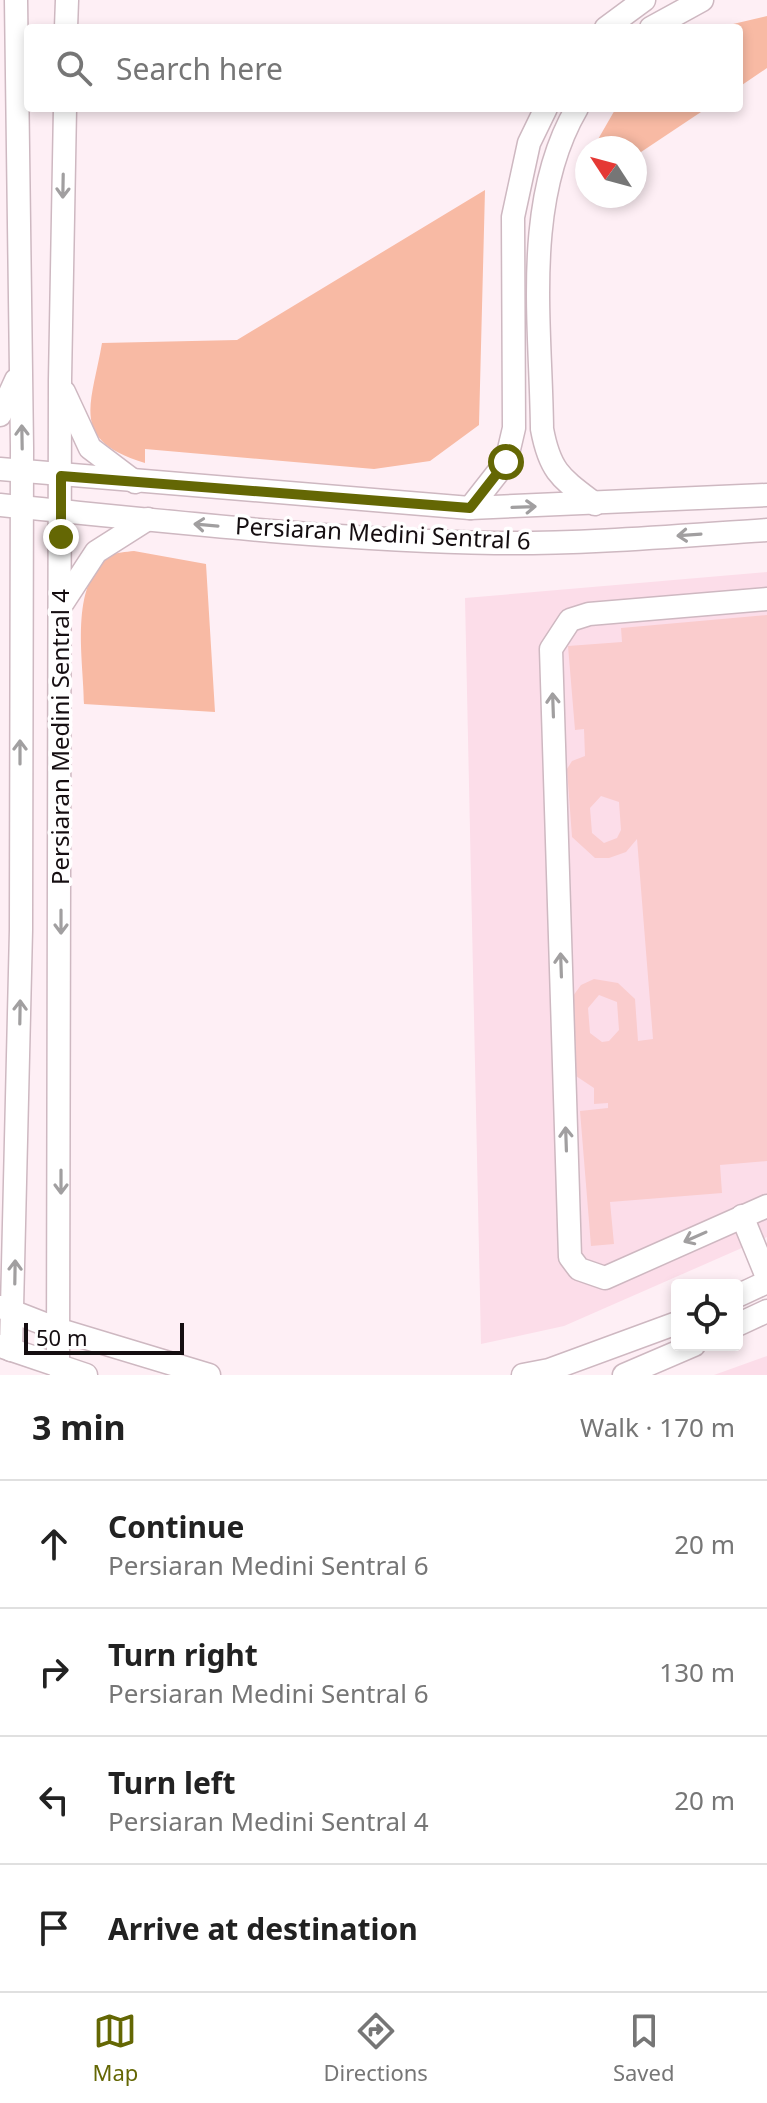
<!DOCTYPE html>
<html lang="en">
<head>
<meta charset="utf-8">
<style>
	body { margin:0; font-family:"Noto Sans",sans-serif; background:#f2f2f2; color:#222 }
	.controls { position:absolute; right:24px; bottom:24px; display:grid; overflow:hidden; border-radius:8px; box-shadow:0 4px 12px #0003 }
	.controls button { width:72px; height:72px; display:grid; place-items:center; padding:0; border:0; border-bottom:2px solid #e0e0e0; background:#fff; color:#222; font:40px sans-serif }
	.compass { position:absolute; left:575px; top:136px; width:72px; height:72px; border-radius:50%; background:#fff; box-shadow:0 4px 12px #0003; rotate:306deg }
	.scale { position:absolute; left:24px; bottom:20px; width:160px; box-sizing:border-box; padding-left:8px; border:4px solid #150e11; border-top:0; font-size:22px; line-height:28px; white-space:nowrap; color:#150e11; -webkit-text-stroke:6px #fff; paint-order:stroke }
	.stop { position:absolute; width:24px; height:24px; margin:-18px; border:6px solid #646704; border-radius:50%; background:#fff }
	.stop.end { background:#646704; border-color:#fff; box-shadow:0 2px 8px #0008 }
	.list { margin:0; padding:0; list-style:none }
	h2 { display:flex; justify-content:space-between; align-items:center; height:104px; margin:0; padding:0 32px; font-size:34px }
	h2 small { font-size:26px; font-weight:400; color:#767676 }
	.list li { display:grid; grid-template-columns:52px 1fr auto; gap:24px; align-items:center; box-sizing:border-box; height:128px; padding:0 32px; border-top:2px solid #e0e0e0 }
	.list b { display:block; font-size:30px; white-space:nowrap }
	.list p { margin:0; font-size:26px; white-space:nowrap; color:#767676 }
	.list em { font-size:26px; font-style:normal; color:#767676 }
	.icon { flex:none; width:44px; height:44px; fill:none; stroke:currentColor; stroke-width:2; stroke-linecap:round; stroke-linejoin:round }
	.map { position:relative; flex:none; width:767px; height:1375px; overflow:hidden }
	.search { position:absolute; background:#fff; box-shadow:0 4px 12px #0003; left:24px; right:24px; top:24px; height:88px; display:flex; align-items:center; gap:20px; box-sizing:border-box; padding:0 28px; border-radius:8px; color:#767676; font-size:30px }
	.sheet { height:616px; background:#fff }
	nav { display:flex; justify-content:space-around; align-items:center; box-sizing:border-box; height:112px; border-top:2px solid #e0e0e0; background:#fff; font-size:22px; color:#767676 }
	nav a { display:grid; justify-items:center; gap:4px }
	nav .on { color:#646704 }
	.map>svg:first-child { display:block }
	.built { fill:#fcdde9 }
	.green { fill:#f8baa4 }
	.building { fill:#facccd; fill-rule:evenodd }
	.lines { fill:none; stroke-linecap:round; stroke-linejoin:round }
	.minor-casing { stroke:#ceb8c1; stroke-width:25 }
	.minor { stroke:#fff; stroke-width:22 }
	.oneway { stroke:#a19fa0 }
	.route { stroke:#646704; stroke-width:10 }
	.labels { text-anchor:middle; stroke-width:7; stroke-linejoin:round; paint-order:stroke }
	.street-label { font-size:24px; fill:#150e11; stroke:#fff }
</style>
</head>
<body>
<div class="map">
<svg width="767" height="1375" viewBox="0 0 767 1375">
	<rect width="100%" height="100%" fill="#feeff5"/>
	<g class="built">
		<polygon points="767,572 767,1237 564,1326 481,1344 465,598"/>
		<polygon points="767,1356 767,1375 714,1375"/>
	</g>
	<g class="green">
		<polygon points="767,16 767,68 739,87 739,28 716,28"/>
		<polygon points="616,108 707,108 635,156 635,148 593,148"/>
		<path d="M485,190L479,425L430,461L374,469L145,449V463C69,440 91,407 102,343L237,340Z"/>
		<path d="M134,551L206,564L215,712L84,704C84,660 68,585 110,556C116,552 126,552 134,551Z"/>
	</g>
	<path class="building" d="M767,615V1161L720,1165L722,1193L610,1202L614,1244L591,1246L580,1111L608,1108V1103L594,1104V1088L576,1076L570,1006L573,996L581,985L594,979L618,983L635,999L638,1041L653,1039L637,839L626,852L609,858H595L572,837L567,769L572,761L585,756L584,729L575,730L568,646L622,642L621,628ZM601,796L619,802L621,830L617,838L604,843L592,833L590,808ZM599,995L617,1002L619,1030L609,1041L602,1042L590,1033L588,1008Z"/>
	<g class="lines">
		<defs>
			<g id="minor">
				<polyline points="66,28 67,0"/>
				<polyline points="606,28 644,0"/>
				<polyline points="651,28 702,0"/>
				<path d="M577,108C522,202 541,325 542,429C550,472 561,478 595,504"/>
				<polyline points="64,392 90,448 135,482"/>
				<polyline points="0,415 16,380"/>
				<polyline points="0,469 470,508 767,495"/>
				<path d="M0,505C165,521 329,540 495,543C586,544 676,536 767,530"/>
				<polyline points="470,508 506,462 514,428 513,217 529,143 546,108"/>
				<polyline points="767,599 589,614 570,620 551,649 570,1257 579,1269 605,1278 767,1206"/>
				<polyline points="62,604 96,552 148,519"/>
				<polyline points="742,1216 767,1277"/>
				<polyline points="737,1296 767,1282"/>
				<polyline points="1,1307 60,1330 209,1375"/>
				<polyline points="737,1325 767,1311"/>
				<polyline points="0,1346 86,1375"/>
				<polyline points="11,1350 21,930 22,447 16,0"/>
				<polyline points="58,1367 60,380 65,108"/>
				<polyline points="523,1375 549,1370 677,1323"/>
				<polyline points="624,1375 694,1345"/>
			</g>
		</defs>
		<use href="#minor" class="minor-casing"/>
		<use href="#minor" class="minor"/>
	</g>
	<defs><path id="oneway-shaft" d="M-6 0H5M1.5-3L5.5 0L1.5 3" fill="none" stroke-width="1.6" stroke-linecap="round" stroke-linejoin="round" transform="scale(2)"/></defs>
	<g class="oneway">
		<use href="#oneway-shaft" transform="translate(63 186) rotate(91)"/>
		<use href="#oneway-shaft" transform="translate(22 437) rotate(-91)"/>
		<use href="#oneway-shaft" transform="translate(524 507) rotate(-2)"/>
		<use href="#oneway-shaft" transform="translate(206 525) rotate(-175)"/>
		<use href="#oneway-shaft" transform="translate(689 535) rotate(176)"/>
		<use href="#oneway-shaft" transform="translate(553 705) rotate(-92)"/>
		<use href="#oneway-shaft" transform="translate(20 752) rotate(-90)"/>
		<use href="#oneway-shaft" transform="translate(61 922) rotate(90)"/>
		<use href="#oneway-shaft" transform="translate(561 965) rotate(-92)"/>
		<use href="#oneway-shaft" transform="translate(20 1012) rotate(-89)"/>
		<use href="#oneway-shaft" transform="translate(566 1139) rotate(-92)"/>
		<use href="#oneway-shaft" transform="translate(61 1182) rotate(90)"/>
		<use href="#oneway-shaft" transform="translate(695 1237) rotate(156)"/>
		<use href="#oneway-shaft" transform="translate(15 1272) rotate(-89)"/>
	</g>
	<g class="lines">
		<polyline class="route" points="61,537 61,476 470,508 506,462"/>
	</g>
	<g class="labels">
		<g class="street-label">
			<text transform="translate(383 534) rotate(3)" y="8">Persiaran Medini Sentral 6</text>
			<text transform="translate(61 737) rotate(-90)" y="8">Persiaran Medini Sentral 4</text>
		</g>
	</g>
</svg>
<div class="controls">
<button><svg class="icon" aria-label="locate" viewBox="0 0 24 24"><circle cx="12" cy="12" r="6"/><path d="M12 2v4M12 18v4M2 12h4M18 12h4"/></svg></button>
</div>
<svg class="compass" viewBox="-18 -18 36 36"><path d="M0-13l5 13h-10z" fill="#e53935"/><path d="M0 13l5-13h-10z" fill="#767676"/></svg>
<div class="scale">50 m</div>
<div class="stop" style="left:506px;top:462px"></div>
<div class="stop end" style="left:61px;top:537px"></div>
<div class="search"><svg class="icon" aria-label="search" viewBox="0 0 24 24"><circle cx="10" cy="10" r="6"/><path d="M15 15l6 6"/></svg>Search here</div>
</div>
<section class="sheet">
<h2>3 min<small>Walk · 170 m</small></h2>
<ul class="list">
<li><svg class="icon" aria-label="ahead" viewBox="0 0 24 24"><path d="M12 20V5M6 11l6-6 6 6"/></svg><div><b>Continue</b><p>Persiaran Medini Sentral 6</p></div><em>20 m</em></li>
<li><svg class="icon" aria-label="right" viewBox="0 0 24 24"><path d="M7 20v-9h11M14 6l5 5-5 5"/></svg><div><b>Turn right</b><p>Persiaran Medini Sentral 6</p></div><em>130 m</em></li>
<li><svg class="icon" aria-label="left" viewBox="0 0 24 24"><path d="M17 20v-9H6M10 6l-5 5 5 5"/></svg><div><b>Turn left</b><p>Persiaran Medini Sentral 4</p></div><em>20 m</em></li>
<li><svg class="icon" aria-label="arrive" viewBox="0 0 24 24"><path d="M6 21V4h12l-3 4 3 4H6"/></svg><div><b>Arrive at destination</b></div></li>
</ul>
</section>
<nav>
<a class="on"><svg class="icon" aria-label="map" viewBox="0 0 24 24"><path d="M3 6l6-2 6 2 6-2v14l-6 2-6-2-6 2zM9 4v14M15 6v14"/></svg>Map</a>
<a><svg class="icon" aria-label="directions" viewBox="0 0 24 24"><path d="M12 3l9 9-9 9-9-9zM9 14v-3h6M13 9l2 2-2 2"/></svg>Directions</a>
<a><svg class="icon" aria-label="saved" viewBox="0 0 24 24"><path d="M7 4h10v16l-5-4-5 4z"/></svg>Saved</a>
</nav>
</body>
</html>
